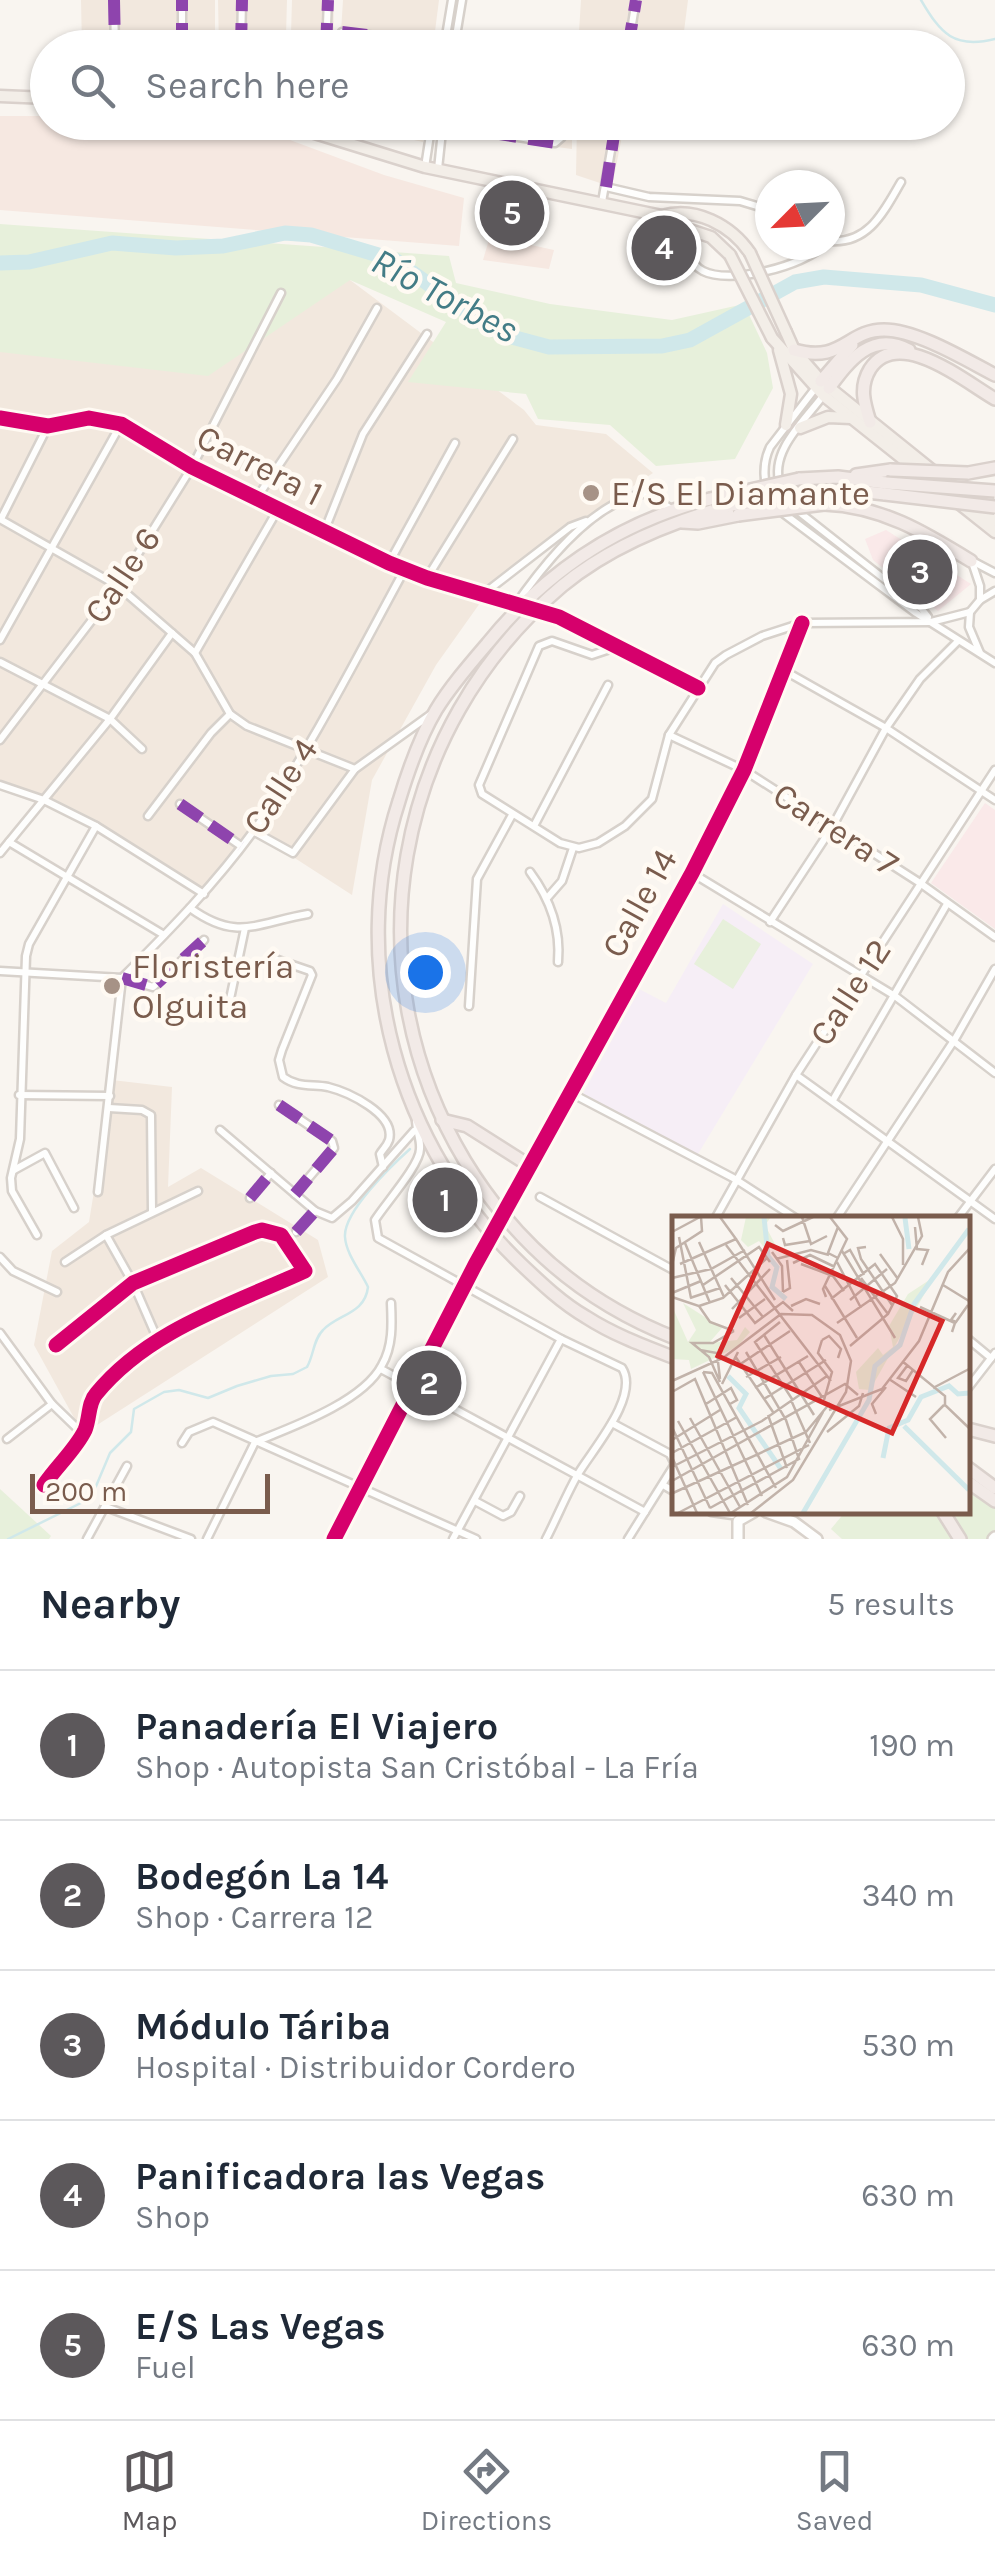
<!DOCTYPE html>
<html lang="en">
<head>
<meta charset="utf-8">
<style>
	body { margin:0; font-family:Karla,sans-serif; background:#f2f2f3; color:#1f2937 }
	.compass { position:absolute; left:755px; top:170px; width:90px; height:90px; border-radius:50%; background:#fff; box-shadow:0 2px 8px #0004; rotate:246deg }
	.scale { position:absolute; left:30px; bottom:25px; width:240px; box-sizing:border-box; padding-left:10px; border:5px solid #7a5c4d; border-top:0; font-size:28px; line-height:35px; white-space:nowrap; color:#7a5c4d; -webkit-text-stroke:8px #fffaf3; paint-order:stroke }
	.you { position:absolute; left:425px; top:972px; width:35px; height:35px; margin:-25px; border:8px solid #fff; border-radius:50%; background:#1a73e8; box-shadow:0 0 0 15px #1a73e833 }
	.badge { display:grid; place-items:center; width:65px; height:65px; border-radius:50%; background:#5c585b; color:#fff; font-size:32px; font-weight:700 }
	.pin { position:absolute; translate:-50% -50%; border:5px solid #fff; box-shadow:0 2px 10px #0006 }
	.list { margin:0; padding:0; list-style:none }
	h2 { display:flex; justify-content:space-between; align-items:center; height:130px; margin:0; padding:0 40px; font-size:42px }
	h2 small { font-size:32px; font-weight:400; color:#747a83 }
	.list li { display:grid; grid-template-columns:65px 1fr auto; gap:30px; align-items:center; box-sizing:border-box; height:150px; padding:0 40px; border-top:2px solid #e0e1e3 }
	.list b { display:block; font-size:38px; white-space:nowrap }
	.list p { margin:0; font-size:32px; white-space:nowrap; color:#747a83 }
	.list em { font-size:32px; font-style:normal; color:#747a83 }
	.icon { flex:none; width:55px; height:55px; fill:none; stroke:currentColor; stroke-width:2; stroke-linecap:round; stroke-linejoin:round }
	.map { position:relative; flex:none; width:995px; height:1539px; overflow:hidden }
	.search { position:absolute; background:#fff; box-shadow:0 2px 8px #0004; left:30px; right:30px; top:30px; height:110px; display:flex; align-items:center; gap:25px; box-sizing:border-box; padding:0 35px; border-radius:55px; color:#747a83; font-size:38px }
	.sheet { height:880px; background:#fff }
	nav { display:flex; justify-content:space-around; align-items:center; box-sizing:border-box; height:140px; border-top:2px solid #e0e1e3; background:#fff; font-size:28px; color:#747a83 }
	nav a { display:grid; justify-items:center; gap:5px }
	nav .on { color:#5c585b }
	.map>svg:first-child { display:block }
	.residential { fill:#f2e8de }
	.commercial { fill:#f6e8e1 }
	.education { fill:#f6eef6 }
	.medical { fill:#fae9e9 }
	.green { fill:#e7f0db }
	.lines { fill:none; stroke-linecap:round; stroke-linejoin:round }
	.stream { stroke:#d0e8ea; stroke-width:2.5 }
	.river { stroke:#d0e8ea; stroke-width:15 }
	.street-tunnel { stroke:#d9cfc7; stroke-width:6; stroke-dasharray:6 3; stroke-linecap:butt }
	.street-casing { stroke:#d7d1cb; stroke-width:11 }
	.secondary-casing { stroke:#d9d2cb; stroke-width:14 }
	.primary-casing { stroke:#dad1cc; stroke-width:15 }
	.highway-casing { stroke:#dad1cc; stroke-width:16 }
	.street { stroke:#fefefd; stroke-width:6 }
	.secondary { stroke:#fefefd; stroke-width:9 }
	.primary { stroke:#f3eee8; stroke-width:10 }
	.highway { stroke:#f2eae7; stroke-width:11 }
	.street-bridge-casing { stroke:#d7d1cb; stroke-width:11; stroke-linecap:butt }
	.primary-bridge-casing { stroke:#dad1cc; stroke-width:15; stroke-linecap:butt }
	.highway-bridge-casing { stroke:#dad1cc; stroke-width:16; stroke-linecap:butt }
	.street-bridge { stroke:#fefefd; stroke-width:6 }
	.primary-bridge { stroke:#f3eee8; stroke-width:10 }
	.highway-bridge { stroke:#f2eae7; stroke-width:11 }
	.quiet { stroke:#8e44ad; stroke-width:12; stroke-dasharray:25 12; stroke-linecap:butt }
	.cycleway-casing { stroke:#fffaf3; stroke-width:21 }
	.cycleway { stroke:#d6006c; stroke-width:15 }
	.poi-dot { fill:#a69286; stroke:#fffaf3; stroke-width:4 }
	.labels { text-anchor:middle; stroke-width:9; stroke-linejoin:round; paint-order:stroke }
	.street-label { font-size:35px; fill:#7a5c4d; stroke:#fffaf3 }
	.poi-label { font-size:35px; fill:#7a5c4d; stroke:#fffaf3; text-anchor:start }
	.water-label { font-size:38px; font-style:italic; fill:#437c86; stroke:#fffaf3 }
	.inset-river { fill:none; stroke:#d0e8ea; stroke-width:5 }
	.inset-road { fill:none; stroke:#c2b3aa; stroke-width:2.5 }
	.view { fill:#d62828; fill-opacity:0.15; stroke:#d62828; stroke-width:5 }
	.inset-edge { fill:none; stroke:#7a5c4d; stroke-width:5 }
</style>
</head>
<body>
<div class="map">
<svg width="995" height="1539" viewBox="0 0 995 1539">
	<rect width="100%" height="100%" fill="#f9f5f0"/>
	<g class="residential">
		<polygon points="81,0 215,0 215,47 82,47"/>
		<polygon points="218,0 287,0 286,35 270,43 269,47 219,47"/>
		<polygon points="292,0 334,0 333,47 309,47 308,37 291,34"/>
		<polygon points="343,0 439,0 433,47 340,48"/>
		<polygon points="581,0 688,0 683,39 706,47 578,48"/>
		<polygon points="335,123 425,123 423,142"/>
		<polygon points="449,123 572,123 572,149 448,133"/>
		<polygon points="577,123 661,123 658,140 622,136 612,187 576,175"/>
		<polygon points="0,253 350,280 524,410 536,425 606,434 653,473 552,540 485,596 436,665 372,780 352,895 253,831 204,894 66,810 0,785"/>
		<polygon points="112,1080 172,1087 168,1187 201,1168 318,1240 328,1277 83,1434 34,1345 52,1251 89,1222"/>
	</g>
	<g class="commercial">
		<polygon points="0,116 47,116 48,122 189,123 290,140 384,175 464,198 459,246 0,210"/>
		<polygon points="490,236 554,250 549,269 483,260"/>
	</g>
	<polygon class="education" points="723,904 813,964 698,1154 583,1094 639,989 666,1003"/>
	<g class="medical">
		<polygon points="886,530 971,584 938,611 873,560 865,539"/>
		<polygon points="985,803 995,810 995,929 931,883"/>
	</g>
	<g class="green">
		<polygon points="0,224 449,256 456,283 550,304 672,320 744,304 767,353 773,388 735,459 656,466 610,425 538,419 526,394 408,382 446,322 350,280 208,376 0,352"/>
		<polygon points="723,919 761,944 733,989 694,964"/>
		<polygon points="968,1488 995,1508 995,1539 842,1539 831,1529 845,1512 968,1512"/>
		<polygon points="0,1489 51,1536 49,1539 0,1539"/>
	</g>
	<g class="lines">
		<g class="stream">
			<path d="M921,0C941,34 954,49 995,39"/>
			<path d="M8,1539L91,1498L110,1453L131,1432L134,1409L164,1392L179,1390L208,1398L237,1386L271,1376L293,1374L307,1367C314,1355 313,1340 323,1330C338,1314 365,1314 368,1287C361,1272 346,1254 345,1237C343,1212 392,1165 410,1149"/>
		</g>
		<polyline class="river" points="0,263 29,262 112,243 176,248 223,246 285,233 311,235 395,260 481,322 504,335 549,347 662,346 690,340 795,282 824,277 921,285 995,305"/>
		<polyline class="street-tunnel" points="489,598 559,617"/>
		<defs>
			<g id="street">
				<polyline points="114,0 115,48"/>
				<polyline points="342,32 426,42"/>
				<polyline points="182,48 182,0"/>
				<polyline points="241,48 242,0"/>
				<polyline points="326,48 328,0"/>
				<polyline points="379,48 381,37"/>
				<polyline points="444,48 452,0"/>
				<polyline points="454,48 462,0"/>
				<polyline points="628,48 636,0"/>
				<polyline points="459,122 462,128 555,143 562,137 563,122"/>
				<polyline points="316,132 318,122"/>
				<polyline points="506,133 508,122"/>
				<polyline points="425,167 432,122"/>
				<polyline points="438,169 443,122"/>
				<polyline points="606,187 649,197 740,201 770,210"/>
				<polyline points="602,202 616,122"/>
				<path d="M689,228C687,244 686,262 703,271C730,285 804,266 824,245"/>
				<path d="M830,241C869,244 884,211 901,182"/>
				<polyline points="0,418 48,426 89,418 121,424 192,467 277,511 405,569 489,598"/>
				<path d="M780,485C769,450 806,420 825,393"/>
				<polyline points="256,499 337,379 377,308"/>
				<path d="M771,500C763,484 762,464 770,447L817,386"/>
				<polyline points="794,508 921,608 928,617"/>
				<polyline points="779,510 916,613 995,663"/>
				<polyline points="0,519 118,586 195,653 230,714 247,726 355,769"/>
				<polyline points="1,519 48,426"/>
				<polyline points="324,532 363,434 427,334"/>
				<polyline points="972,561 995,573"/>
				<polyline points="972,562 980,586 980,600"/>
				<polyline points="389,563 455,443"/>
				<polyline points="427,578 513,439"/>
				<polyline points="482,595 570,527 586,521"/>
				<path d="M514,607C543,565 594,499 648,493L671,509"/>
				<polyline points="970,612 969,627 980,653"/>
				<polyline points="970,612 980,600 995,591"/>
				<polyline points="559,617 698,688"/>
				<polyline points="0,640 121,424"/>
				<polyline points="616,647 592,655 552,641 539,646 479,785 482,794 560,843 579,848 598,843 625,826 652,799 669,735 715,663 726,655 762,636 802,623 931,622 970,612"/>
				<polyline points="195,653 277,511"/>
				<polyline points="0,662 110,719 142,749"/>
				<polyline points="785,671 886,728 995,800"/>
				<polyline points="669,735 744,770 920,883 995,937"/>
				<polyline points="0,740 118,586 192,467 281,293"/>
				<polyline points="0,785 44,800 96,826 204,894"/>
				<polyline points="180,804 241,846"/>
				<polyline points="148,816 211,733 230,714"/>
				<polyline points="534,826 608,685"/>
				<polyline points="253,831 293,853 355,769 430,715"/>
				<polyline points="9,842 164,935"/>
				<polyline points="0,853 110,719 172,633"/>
				<path d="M530,872C550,899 561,928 558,962"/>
				<polyline points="692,873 895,996 995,1073"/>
				<polyline points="548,897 562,881 573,848"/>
				<path d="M190,908C237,942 256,923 308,914"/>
				<polyline points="770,922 831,829 886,728 920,679 958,641"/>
				<path d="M275,959L310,971L312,975L282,1050L279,1060L283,1077C298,1088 312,1084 328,1087C348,1092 396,1114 389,1140C387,1146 383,1149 380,1154L383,1167"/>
				<polyline points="0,971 122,978 153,987 204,940"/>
				<path d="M122,978C169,931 216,883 255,829C312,747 357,657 405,569"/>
				<polyline points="230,999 245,928"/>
				<polyline points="469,1006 477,879 512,815"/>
				<polyline points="796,1075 995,1219"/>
				<polyline points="569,1092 735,1179 797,1219"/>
				<polyline points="19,1095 110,1096"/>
				<polyline points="833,1100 947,904"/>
				<polyline points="279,1105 332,1141 334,1148 295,1194"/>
				<polyline points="109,1108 142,1110 151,1115 152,1211"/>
				<path d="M416,1116C415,1129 421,1138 420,1149C420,1165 385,1204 375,1220L378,1238L561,1339L622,1368C640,1396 593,1449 578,1474C566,1495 557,1518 546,1539"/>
				<polyline points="220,1130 315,1211 332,1218 352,1201 414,1131"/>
				<polyline points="14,1170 45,1153 74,1208"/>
				<polyline points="98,1192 122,978"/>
				<polyline points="540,1197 675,1271"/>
				<polyline points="250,1198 271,1173"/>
				<path d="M510,1204C611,1012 728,829 802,624"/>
				<polyline points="715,1219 796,1075 995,770"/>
				<polyline points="836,1219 955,1039 995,969"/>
				<polyline points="957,1219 995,1169"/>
				<polyline points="296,1232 315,1211"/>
				<polyline points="37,1235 12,1191 11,1178 20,1139 26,956 29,944 96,826"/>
				<polyline points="106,1235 133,1283 157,1338"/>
				<polyline points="0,1257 13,1271 57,1292"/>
				<polyline points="65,1262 106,1235 198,1191"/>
				<polyline points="0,1333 52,1404 83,1434"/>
				<polyline points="968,1339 991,1358"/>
				<polyline points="381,1369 645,1512"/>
				<polyline points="968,1388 995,1353"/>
				<polyline points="612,1423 670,1454 675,1464"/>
				<polyline points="7,1439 52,1404"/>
				<polyline points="182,1443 189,1432 213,1422 476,1539"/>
				<path d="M44,1485C56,1467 76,1449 85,1430C90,1418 88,1403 96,1394C148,1330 231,1305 305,1271L281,1235L262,1230L255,1232L133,1283L56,1345"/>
				<polyline points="663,1485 675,1492"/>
				<polyline points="475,1501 503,1516 511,1512 520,1496"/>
				<polyline points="106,1507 191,1539"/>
				<polyline points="711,1512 732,1515"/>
				<polyline points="87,1539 127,1466"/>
				<path d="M207,1539L255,1442C292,1427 363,1402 382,1365C393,1346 392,1324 391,1303"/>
				<polyline points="334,1539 475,1265"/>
				<polyline points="453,1539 561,1339"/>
				<polyline points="628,1539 675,1464"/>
			</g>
			<g id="secondary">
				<polyline points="766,1512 794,1522 817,1539"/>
				<polyline points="738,1539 738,1521 754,1512"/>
				<polyline points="993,1539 995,1537"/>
			</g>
			<g id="primary">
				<polyline points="0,96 48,98"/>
				<polyline points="279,122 425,167 662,216 672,224 711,237 730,255"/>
				<path d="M662,216C695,206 731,225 750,253"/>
				<polyline points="786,332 794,350 821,381 995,521"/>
				<polyline points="772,338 824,396 995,532"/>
				<polyline points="779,350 791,394 786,425"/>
				<polyline points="800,428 828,417 851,418"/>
			</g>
			<g id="highway">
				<path d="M794,350C842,364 847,330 884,330C917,330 966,360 995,375"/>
				<polyline points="821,381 852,345"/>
				<path d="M829,388C849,361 872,330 909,350"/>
				<path d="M870,422C864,403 859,387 870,369C898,326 964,381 995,399"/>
				<polyline points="968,473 995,468"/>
				<polyline points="856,475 891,470"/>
				<polyline points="799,479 838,477 886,483"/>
				<polyline points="802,493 848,490 885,494"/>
				<path d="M824,504C881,506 924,532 971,561"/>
				<polyline points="682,522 698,523 738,515"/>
				<polyline points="442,1120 467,1126 530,1166"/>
				<path d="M675,1338C585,1303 515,1243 465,1161C350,970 393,729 562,586C609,547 674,521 732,505"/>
				<path d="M675,1358C644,1346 614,1335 586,1317C562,1303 542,1284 522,1265C397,1147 346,964 399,801C408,771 420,737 436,710C450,687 469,665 487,644C546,571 620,522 710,499"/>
				<polyline points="968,1429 995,1436"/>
				<polyline points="968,1468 995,1488"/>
				<polyline points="968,1482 995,1501"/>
				<polyline points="943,1512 960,1539"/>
			</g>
		</defs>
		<use href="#street" class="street-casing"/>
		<use href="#secondary" class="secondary-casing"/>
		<use href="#primary" class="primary-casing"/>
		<use href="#highway" class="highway-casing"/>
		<use href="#street" class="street"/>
		<use href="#secondary" class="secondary"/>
		<use href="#primary" class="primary"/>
		<use href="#highway" class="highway"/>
		<defs>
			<polyline id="street-bridge" points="475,1265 510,1204"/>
			<g id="primary-bridge">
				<polyline points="750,253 786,332"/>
				<polyline points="730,255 772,338"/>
			</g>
			<g id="highway-bridge">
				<polyline points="891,470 968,473"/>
				<polyline points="886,483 995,491"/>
				<polyline points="885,494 995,507"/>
				<polyline points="710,499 799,479"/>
				<polyline points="732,505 802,493"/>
				<polyline points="738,515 824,504"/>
			</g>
		</defs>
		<use href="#street-bridge" class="street-bridge-casing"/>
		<use href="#primary-bridge" class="primary-bridge-casing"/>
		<use href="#highway-bridge" class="highway-bridge-casing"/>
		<use href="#street-bridge" class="street-bridge"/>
		<use href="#primary-bridge" class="primary-bridge"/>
		<use href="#highway-bridge" class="highway-bridge"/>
		<g class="quiet">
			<polyline points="114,0 115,48"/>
			<polyline points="342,32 426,42"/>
			<polyline points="182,48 182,0"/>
			<polyline points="241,48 242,0"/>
			<polyline points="326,48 328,0"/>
			<polyline points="628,48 636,0"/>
			<polyline points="459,122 462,128 555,143 562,137 563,122"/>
			<polyline points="316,132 318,122"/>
			<polyline points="606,187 616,122"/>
			<polyline points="180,804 241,846"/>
			<polyline points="122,978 153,987 204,940"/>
			<polyline points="279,1105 332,1141 334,1148 295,1194"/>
			<polyline points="250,1198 271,1173"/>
			<polyline points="296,1232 315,1211"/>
		</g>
		<defs>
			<g id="cycleway">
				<polyline points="0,418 48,426 89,418 121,424 192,467 389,563 427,578 559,617 698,688"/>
				<path d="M44,1485C56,1467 76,1449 85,1430C90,1418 88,1403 96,1394C148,1330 231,1305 305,1271L281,1235L262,1230L255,1232L133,1283L56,1345"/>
				<polyline points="334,1539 475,1265 692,873 744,770 802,623"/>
			</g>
		</defs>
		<use href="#cycleway" class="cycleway-casing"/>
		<use href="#cycleway" class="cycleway"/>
	</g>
	<g class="poi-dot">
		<circle cx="591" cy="493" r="10"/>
		<circle cx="112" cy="986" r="10"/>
	</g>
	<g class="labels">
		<g class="street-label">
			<text transform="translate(260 465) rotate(27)" y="12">Carrera 1</text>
			<text transform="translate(122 575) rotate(-56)" y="12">Calle 6</text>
			<text transform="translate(280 786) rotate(-57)" y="12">Calle 4</text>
			<text transform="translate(836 829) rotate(33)" y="12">Carrera 7</text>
			<text transform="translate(639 903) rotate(-61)" y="12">Calle 14</text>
			<text transform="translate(850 992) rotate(-57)" y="12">Calle 12</text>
		</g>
		<g class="poi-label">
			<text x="611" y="505">E/S El Diamante</text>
			<text x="132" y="978">Floristería<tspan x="132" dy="40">Olguita</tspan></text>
		</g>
		<g class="water-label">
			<text transform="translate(445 295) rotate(28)" y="13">Río Torbes</text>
		</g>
	</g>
	<g transform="translate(672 1216)">
		<rect width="298" height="298" fill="#f9f5f0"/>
		<path d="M74,1H99L93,9L104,30L94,34L87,25L76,31L69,24ZM262,61L198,174L187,173L184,156L206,132L211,139L221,131L217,110L236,78ZM11,87L50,112L37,127L65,124L73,111L78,116L65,131L19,153L17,144L0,143V90L16,126L24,114Z" fill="#e7f0db"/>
		<path class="inset-river" d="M92,1L96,40L105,51L100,71L114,83M233,2L237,33M56,160L74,178L67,192L109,253M232,210L297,274M211,242L217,212L236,204L249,181L277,170L286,178L297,177M131,297L197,184L203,150L228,129L242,88L297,13"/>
		<path class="inset-road" d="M130,1L139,28L155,20M220,1L231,23V49M103,9L111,15L141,1M166,11L156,37L166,42M243,11L245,33L256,34L250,49M0,16L28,1M7,21L19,82M111,22L113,29L138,25M64,23L103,84M27,26L52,81M13,27L38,87M54,29L159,165M194,31L186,32L189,43L220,89M170,35L223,122M100,36L110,50L111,76M171,38L178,34L192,59M208,38L226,63M104,43L139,34L157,39M165,46L189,92M121,47L138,39L163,51M8,48L64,23L48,1M129,48L161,60L172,75M0,49L4,32L30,15L29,1M0,62L39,53L73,34M59,62L91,101M189,62L216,98M31,69L87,31L98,46M53,69L83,107L111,86L121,95M271,69L297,85M153,70L185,122M111,76L118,72L115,44M0,77L29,65M0,81L27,90L38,106L62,115M154,81L151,73L175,23L158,1M18,82L48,72M159,83L203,48L225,80L216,98L178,130M178,84L215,53M27,90L51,82L95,42M119,90L134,83L148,88M248,91L283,107L280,116M60,93L98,53M284,97L279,104L284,106L296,89M67,102L93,83M108,106L83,126L120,183M165,107L223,67L250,20L246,1M92,119L142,199M150,124L146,137L160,156L152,184M150,124L157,120L169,133L166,142M28,134L45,137L48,163M63,140L101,196M230,145L273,180V189L297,212M127,146L150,181M67,149L118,115M235,150L226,162L234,165L241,154M31,156L40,157L104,272M31,156L90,280M74,161L109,141M217,163L244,181M0,165L51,142L109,98L140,99L168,119L179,145L174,176L121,264L79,297M48,166L37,141L20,127H41L62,115M50,168L66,136M83,172L136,140M261,172L297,153M0,176L23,163L76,289M92,183L154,144M119,184L138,227M34,188L59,172L65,184L58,188M272,189L258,203L274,222M157,194L210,173L247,125L276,56L297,33M204,198L200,188L214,171M96,199L115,252M18,202L68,291M6,205L58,297M0,211L38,292M155,216L187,190L191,177M0,224L48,194M0,237L65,201M0,241L25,297M0,251L90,205L155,160M0,265L173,168L186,179M1,277L134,216L158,187M38,292L127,243L114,204L74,136M6,297L137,229M59,297L115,261L151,196"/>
		<path class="view" d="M96,28L270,105L220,217L46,140Z"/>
		<rect width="298" height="298" class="inset-edge"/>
	</g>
</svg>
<svg class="compass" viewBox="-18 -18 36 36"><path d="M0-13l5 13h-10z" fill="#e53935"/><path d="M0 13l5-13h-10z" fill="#747a83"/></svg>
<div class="scale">200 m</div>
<div class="you"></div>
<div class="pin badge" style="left:445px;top:1200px">1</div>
<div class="pin badge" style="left:429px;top:1383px">2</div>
<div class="pin badge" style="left:920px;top:572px">3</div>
<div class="pin badge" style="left:664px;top:248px">4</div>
<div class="pin badge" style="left:512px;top:213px">5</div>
<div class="search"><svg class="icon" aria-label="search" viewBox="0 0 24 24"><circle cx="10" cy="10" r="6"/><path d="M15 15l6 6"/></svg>Search here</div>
</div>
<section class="sheet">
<h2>Nearby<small>5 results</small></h2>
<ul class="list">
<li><span class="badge">1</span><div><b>Panadería El Viajero</b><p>Shop · Autopista San Cristóbal - La Fría</p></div><em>190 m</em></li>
<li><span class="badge">2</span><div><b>Bodegón La 14</b><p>Shop · Carrera 12</p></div><em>340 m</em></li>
<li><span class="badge">3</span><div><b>Módulo Táriba</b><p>Hospital · Distribuidor Cordero</p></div><em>530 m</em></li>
<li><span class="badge">4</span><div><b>Panificadora las Vegas</b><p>Shop</p></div><em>630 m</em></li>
<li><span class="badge">5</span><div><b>E/S Las Vegas</b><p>Fuel</p></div><em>630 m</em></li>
</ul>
</section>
<nav>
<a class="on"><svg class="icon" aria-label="map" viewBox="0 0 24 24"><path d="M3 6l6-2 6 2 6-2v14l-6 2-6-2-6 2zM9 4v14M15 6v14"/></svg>Map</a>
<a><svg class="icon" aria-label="directions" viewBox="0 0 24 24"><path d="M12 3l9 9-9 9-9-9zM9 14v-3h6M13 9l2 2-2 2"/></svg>Directions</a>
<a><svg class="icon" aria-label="saved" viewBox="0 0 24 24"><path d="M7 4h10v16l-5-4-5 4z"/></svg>Saved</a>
</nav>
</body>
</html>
